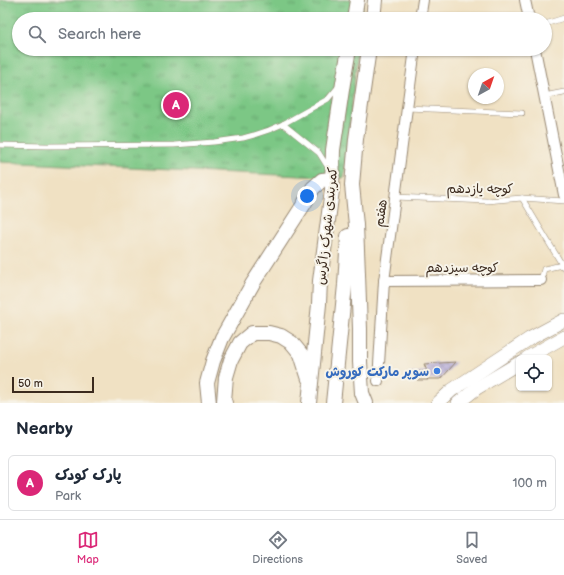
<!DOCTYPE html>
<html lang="en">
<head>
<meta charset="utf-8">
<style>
	body { margin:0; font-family:"Balsamiq Sans","Playpen Sans Arabic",sans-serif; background:#f6f6f7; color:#1f2937 }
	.controls { position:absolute; right:12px; bottom:12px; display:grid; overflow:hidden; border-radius:6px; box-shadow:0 1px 3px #0004 }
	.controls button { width:36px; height:36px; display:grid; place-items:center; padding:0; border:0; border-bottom:1px solid #e0e1e3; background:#fff; color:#1f2937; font:20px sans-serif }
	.compass { position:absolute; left:468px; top:68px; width:36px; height:36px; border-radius:50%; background:#fff; box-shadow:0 1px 3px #0004; rotate:40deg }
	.scale { position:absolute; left:12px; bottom:10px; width:82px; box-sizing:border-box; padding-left:4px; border:2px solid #3b2a1e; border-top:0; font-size:11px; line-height:14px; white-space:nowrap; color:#3b2a1e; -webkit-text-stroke:3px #f7f3e8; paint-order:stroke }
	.you { position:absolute; left:307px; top:196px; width:14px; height:14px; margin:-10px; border:3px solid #fff; border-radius:50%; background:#1a73e8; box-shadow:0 0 0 6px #1a73e833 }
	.badge { display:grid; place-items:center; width:26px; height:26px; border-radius:50%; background:#db2777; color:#fff; font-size:13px; font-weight:700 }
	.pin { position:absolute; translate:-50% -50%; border:2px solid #fff; box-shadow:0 1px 4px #0006 }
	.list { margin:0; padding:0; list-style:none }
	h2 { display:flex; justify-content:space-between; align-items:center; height:52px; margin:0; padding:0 16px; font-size:17px }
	h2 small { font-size:13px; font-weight:400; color:#747a83 }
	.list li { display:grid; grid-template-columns:26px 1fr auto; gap:12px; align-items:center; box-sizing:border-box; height:56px; margin:0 8px 8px; padding:0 8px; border:1px solid #e0e1e3; border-radius:6px }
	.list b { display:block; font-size:15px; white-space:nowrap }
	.list p { margin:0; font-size:13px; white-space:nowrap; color:#747a83 }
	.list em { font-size:13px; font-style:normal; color:#747a83 }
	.icon { flex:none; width:22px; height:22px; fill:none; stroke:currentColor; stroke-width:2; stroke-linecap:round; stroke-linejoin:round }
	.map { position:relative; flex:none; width:564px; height:403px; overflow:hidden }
	.search { position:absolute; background:#fff; box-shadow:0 1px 3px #0004; left:12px; right:12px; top:12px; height:44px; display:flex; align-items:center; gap:10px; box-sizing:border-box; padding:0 14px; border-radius:22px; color:#747a83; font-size:15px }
	.sheet { height:116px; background:#fff }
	nav { display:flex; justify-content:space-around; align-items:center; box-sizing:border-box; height:56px; border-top:1px solid #e0e1e3; background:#fff; font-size:11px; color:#747a83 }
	nav a { display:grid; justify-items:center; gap:2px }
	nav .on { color:#db2777 }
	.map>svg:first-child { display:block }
	.grass { fill:url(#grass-tufts); stroke:#5b7852 }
	.building { fill:url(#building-cross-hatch) }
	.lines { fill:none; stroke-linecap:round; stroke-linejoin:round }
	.service-casing { stroke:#968670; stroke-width:6 }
	.minor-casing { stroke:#968670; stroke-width:12 }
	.tertiary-casing { stroke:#968670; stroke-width:14 }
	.secondary-casing { stroke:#968670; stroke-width:16 }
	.service { stroke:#fff; stroke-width:5 }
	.minor { stroke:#fff; stroke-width:10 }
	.tertiary { stroke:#fff; stroke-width:13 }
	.secondary { stroke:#fff; stroke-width:14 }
	.shop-dot { fill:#3f7fe0; stroke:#f7f3e8; stroke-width:1.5 }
	.labels { text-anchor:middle; stroke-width:4; stroke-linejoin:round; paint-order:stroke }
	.street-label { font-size:13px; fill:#3b2a1e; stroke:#f7f3e8 }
	.shop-label { font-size:13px; font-weight:bold; fill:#366cbe; stroke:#f7f3e8; text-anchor:end }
</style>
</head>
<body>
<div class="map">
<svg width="564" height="403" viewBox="0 0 564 403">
	<defs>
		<pattern id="grass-tufts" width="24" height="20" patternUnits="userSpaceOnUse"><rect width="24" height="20" fill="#7bc785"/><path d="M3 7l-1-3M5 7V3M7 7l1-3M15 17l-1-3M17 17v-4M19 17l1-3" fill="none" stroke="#66a26c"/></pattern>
		<pattern id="building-cross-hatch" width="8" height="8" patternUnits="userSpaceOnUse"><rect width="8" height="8" fill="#b3a9d8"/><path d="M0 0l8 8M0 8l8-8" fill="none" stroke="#938aaf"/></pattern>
	</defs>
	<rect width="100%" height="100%" fill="#f7f3e8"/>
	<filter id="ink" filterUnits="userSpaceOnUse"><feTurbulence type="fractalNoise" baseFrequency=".025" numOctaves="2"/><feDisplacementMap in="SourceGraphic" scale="8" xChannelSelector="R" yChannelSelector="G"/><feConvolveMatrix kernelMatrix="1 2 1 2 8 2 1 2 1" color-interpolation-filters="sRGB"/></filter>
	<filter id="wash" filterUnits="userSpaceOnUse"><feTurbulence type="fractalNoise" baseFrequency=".012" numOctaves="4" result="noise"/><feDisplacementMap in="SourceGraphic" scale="16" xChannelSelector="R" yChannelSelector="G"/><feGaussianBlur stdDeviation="0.9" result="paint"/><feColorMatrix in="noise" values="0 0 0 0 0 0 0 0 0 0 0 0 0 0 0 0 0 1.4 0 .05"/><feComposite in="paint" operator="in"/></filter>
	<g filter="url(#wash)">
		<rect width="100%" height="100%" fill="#f0e1c3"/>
		<polygon class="grass" points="0,0 363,0 361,19 19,19 19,49 358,49 344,178 0,162"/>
		<g id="blocks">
			<polygon class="building" points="456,362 441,379 427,379 428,380 417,380 417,378 409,378 408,373 427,371 424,364"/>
		</g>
	</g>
	<g filter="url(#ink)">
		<use href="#blocks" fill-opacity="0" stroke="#968670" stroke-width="1"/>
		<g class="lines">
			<defs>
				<g id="service">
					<polyline points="545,24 564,18"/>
					<polyline points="544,96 564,92"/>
					<polyline points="407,108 522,113"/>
					<polyline points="283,124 319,153 329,169"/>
					<polyline points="0,145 47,146 174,145 214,142 243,138 254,135 269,130 283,124 328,99 338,87"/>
					<polyline points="395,197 487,201 522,198 564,201"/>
					<polyline points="522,198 564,268"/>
					<polyline points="541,280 544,269 562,265"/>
				</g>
				<g id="minor">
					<polyline points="525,0 529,19"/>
					<polyline points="420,19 423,0"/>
					<polyline points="535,49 564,195"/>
					<polyline points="384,281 541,280"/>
					<polyline points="378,381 384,281 407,108 415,49"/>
				</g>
				<g id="tertiary">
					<polyline points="527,358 564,337"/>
					<polyline points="438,403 452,390 529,339 564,320"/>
					<polyline points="458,403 477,388 519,363"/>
				</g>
				<g id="secondary">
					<polyline points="354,19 357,0"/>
					<polyline points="373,19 375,0"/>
					<polyline points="209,403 207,383 213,361 222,338 253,283 304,204 313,188 322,180 332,179"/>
					<polyline points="225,403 224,401 226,377 231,360 240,343 252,333 269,333 281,336 292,343 301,354 309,379"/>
					<polyline points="309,403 319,304 320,281 332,190 333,150 343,83 349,49"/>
					<polyline points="333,403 345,285 348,236"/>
					<polyline points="366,403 362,393 360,362 360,329 358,274 356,225 352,185 356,139 369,49"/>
				</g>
			</defs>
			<use href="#service" class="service-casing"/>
			<use href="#minor" class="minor-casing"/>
			<use href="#tertiary" class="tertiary-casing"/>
			<use href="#secondary" class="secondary-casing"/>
			<use href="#service" class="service"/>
			<use href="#minor" class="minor"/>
			<use href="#tertiary" class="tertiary"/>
			<use href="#secondary" class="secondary"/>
		</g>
	</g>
	<circle class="shop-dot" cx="437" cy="371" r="4"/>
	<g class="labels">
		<g class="street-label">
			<text x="480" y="193">کوچه یازدهم</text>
			<text transform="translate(380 213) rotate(-82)" y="5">هفتم</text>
			<text transform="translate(326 226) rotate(-84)" y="5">کمربندی شهرک زاگرس</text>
			<text x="462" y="272">کوچه سیزدهم</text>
		</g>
		<g class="shop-label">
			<text x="429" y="376">سوپر مارکت کوروش</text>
		</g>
	</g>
</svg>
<div class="controls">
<button><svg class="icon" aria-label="locate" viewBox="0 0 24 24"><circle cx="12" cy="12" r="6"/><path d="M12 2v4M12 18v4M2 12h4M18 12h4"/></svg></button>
</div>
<svg class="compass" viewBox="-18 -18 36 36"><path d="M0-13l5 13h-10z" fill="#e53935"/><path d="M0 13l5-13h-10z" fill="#747a83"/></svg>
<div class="scale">50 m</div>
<div class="you"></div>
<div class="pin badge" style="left:176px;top:105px">A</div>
<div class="search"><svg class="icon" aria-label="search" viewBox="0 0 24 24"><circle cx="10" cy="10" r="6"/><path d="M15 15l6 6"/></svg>Search here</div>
</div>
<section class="sheet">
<h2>Nearby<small></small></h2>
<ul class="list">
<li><span class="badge">A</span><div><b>پارک کودک</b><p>Park</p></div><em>100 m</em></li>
</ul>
</section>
<nav>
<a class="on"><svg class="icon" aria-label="map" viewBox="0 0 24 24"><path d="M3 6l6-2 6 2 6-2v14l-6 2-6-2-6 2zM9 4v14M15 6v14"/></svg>Map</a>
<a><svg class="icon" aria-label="directions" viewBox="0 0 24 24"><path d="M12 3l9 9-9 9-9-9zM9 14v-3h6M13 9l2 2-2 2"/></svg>Directions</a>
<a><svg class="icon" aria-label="saved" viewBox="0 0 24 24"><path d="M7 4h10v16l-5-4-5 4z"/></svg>Saved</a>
</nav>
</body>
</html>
